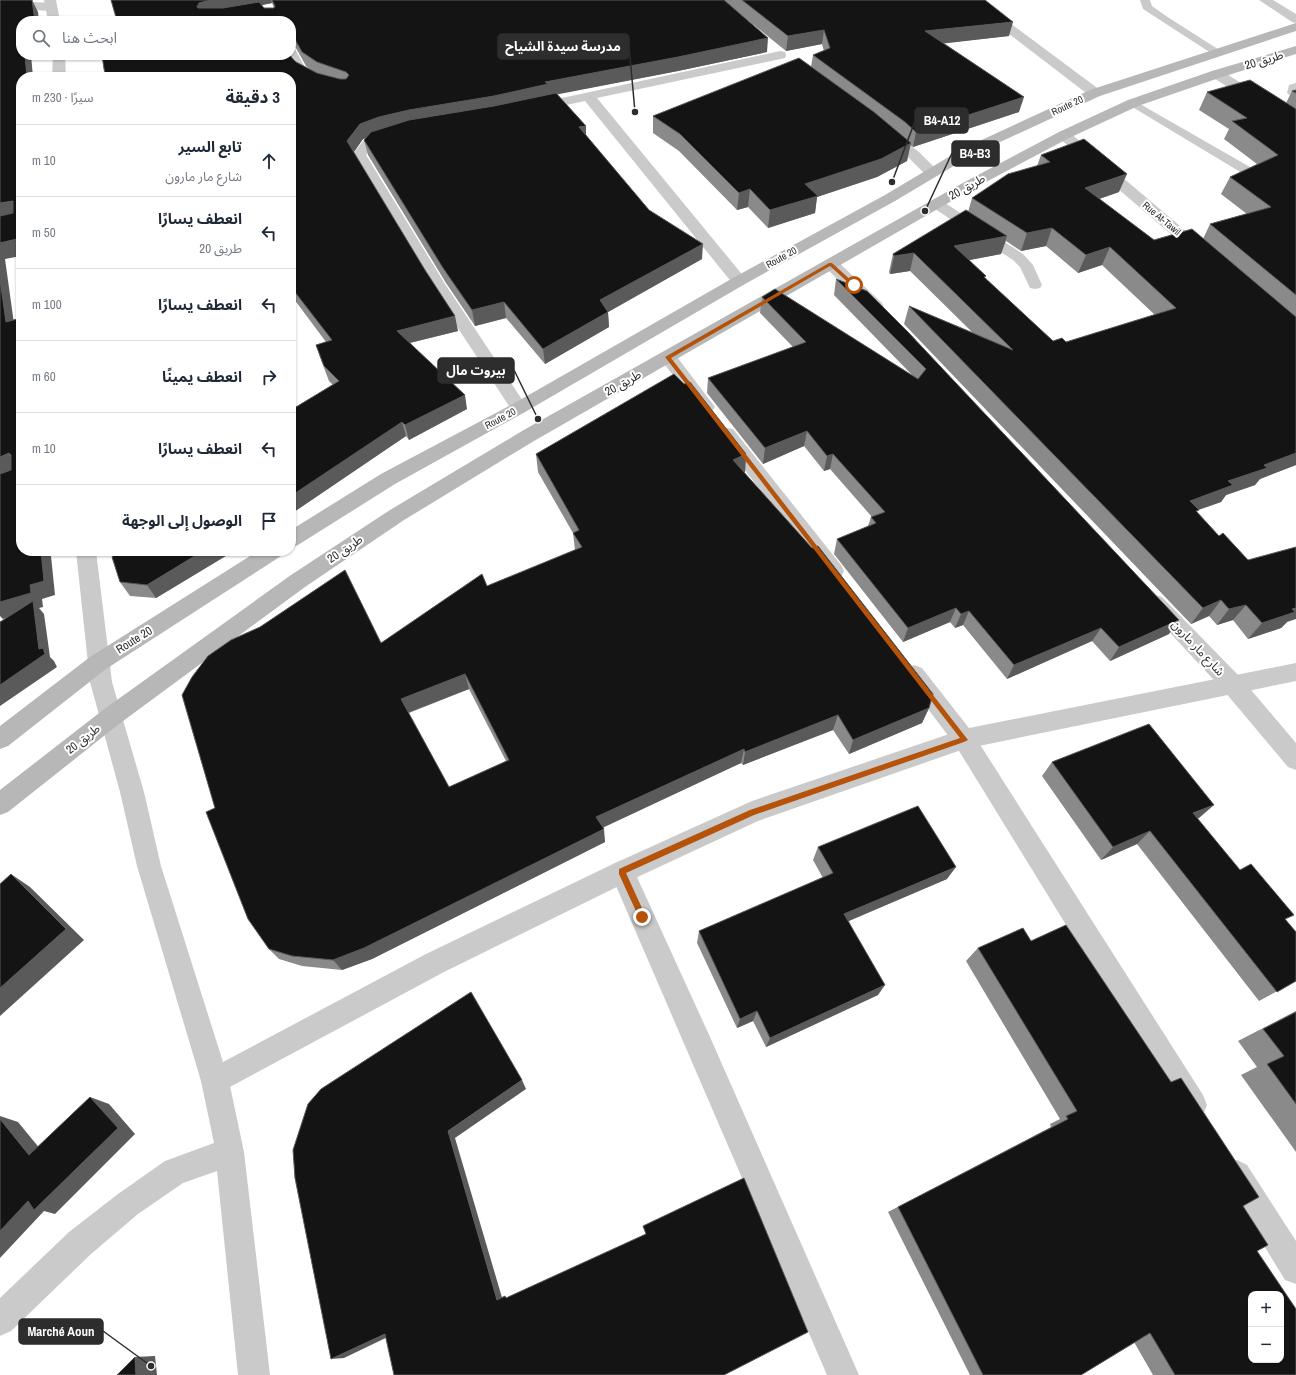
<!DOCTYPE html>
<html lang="ar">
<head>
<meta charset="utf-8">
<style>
	body { margin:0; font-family:"Archivo Narrow","Noto Sans Arabic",sans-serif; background:#f6f6f7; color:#1f2937; direction:rtl }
	.controls { position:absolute; right:12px; bottom:12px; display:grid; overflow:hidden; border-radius:8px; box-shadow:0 1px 3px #0004 }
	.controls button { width:36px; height:36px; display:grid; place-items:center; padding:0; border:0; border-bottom:1px solid #e0e1e3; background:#fff; color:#1f2937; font:20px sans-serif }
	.stop { position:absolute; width:12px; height:12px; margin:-9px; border:3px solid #b45309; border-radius:50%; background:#fff }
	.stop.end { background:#b45309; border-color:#fff; box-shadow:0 1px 4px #0008 }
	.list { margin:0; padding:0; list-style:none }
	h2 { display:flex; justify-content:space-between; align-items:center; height:52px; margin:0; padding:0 16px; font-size:17px }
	h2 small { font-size:13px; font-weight:400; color:#747a83 }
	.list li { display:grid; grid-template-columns:26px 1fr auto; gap:12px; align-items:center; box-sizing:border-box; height:72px; padding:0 16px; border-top:1px solid #e0e1e3 }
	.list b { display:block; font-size:15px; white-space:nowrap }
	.list p { margin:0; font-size:13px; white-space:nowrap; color:#747a83 }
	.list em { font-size:13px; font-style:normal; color:#747a83 }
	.icon { flex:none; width:22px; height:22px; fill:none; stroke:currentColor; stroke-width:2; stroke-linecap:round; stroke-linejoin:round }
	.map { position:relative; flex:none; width:1296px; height:1375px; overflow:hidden; direction:ltr }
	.search { position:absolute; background:#fff; box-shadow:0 1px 3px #0004; left:16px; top:16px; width:280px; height:44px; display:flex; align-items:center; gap:10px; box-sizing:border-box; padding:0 14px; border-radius:16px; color:#747a83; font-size:15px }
	.panel { position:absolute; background:#fff; box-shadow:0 1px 3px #0004; left:16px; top:72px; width:280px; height:484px; border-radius:16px; direction:rtl }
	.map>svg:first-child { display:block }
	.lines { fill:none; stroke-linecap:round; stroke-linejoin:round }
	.service { fill:#cacaca; fill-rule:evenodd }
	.minor { fill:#cacaca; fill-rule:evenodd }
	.tertiary { fill:#cacaca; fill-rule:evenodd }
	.secondary { fill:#b7b7b7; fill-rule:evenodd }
	.wall { fill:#8a8a8a; fill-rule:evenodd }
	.shaded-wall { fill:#5a5a5a }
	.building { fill:#141414; stroke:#5a5a5a; fill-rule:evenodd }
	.route { fill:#b45309 }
	.labels { text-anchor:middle; stroke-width:4; stroke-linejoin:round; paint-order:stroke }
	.far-street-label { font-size:10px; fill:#2d2d2d; stroke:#fff }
	.street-label { font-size:12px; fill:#2d2d2d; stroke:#fff }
	.leader { fill:none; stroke:#2d2d2d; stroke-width:1.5 }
	.callout-dot { fill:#2d2d2d; stroke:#fff; stroke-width:1.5 }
	.callout { fill:#2d2d2d; stroke:#2d2d2d; stroke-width:1.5 }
	.callout-label { font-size:13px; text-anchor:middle; font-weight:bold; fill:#fff }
</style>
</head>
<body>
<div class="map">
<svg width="1296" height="1375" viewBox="0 0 1296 1375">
	<rect width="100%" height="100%" fill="#fff"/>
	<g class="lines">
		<g class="service">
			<polygon points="1140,0 1150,0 1152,6 1166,16 1224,53 1222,55 1214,55 1143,9"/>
			<path d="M291,48L295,49L305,67L320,78L322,80L320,82C305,86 294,66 288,55H291Z"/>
			<polygon points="1296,83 1296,98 1292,97 1287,93 1289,85"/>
			<polygon points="1133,100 1250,167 1252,170 1250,173 1242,173 1129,105 1127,103 1129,101"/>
			<polygon points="937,200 942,201 1023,254 1033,265 1042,285 1040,288 1035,289 1030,288 1020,267 1013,260 932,207 931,204 932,201"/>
		</g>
		<g class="minor">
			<polygon points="0,0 51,3 55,4 57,7 55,10 51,11 0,8"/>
			<polygon points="965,0 979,0 1100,90 1102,93 1100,96 1090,96"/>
			<polygon points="780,51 785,52 786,55 785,58 597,98 745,278 747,281 745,284 739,286 733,284 585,101 534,112 529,111 527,108 529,105 534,104"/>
			<polygon points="1217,70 1222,71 1296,118 1296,128 1291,127 1212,77 1210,74 1212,71"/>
			<polygon points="886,129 891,130 919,152 937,170 939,173 937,176 932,177 927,176 909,158 881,136 879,133 881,130"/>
			<polygon points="392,131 397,132 399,135 397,138 374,146 366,155 445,284 525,404 528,408 525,412 519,414 513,412 429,284 352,155 364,140"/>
			<polygon points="1064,131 1069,132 1207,249 1209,252 1207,255 1201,257 1195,255 1059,138 1057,135 1059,132"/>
			<polygon points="831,259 837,261 882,303 884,307 882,311 876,312 870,311 825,267 823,264 825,261"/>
			<polygon points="668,351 674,353 712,403 715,407 712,411 706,413 700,411 662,361 659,357 662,353"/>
			<polygon points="727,428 733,429 841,565 844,571 841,577 834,579 827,577 721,439 718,434 721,429"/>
			<polygon points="1155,595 1162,597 1241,678 1296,743 1296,770 1288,767 1225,692 1148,609 1145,603 1148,597"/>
			<polygon points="914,665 922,668 972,732 1203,1095 1207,1105 1203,1115 1193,1119 1183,1115 956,746 906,680 903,674 906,668"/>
			<polygon points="622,860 631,864 710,1037 859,1375 827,1375 610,872 613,864"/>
			<polygon points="215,1067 225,1071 229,1081 244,1152 270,1375 238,1375 217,1171 183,1183 138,1214 91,1254 11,1331 0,1336 0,1298 69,1232 118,1194 165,1161 214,1143 201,1081 205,1071"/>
			<polygon points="1237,1160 1247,1165 1296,1241 1296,1284 1285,1280 1227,1185 1222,1175 1227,1165"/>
		</g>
		<g class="tertiary">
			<polygon points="44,0 56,0 60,21 48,21"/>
			<polygon points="1259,0 1273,0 1296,14 1296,23 1292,22"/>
			<polygon points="53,55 65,55 66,77 52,77"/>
			<polygon points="76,551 96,551 112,682 144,792 161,866 223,1062 426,954 613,864 752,801 964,729 1296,663 1296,681 964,749 758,821 631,880 444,972 215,1095 205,1091 201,1081 137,866 120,792 90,682"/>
		</g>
		<g class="secondary">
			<polygon points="1296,23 1296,31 1100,96 972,155 895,201 745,284 525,412 395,484 298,545 291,548 291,530 381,474 513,404 733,278 885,195 962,149 1090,90"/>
			<polygon points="1296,46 1296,54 1222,77 1138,106 1069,138 969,191 534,441 404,520 305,587 119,724 8,812 0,815 0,790 103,710 291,575 390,510 522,431 959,185 1059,132 1128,100 1212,71"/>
			<polygon points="258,551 284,551 281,556 106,669 8,746 0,749 0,726 90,657"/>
		</g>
	</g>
	<g class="wall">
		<path d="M111,0H985L1009,36L943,43L1019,112L913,147L910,145L907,161L877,177L817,197L815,213L768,228L748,207L737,210L679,151L653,133V116L811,67L813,55L824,51L822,44L786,51L734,9L767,52L678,71L557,94L586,135L649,210L702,259L608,312L609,327L545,364L506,318L475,326L446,283L368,155L364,140L366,138L363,139L354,152L458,331L410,343L467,409L409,440L406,436L291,514V410L333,385L329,381L321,360L316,345L326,342L291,295V77L292,58L296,62L311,70L306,66L296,48L291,47V21ZM272,3L274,8H264L262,5Z"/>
		<polygon points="38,55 45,55 45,58"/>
		<path d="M1296,90V465L1260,479L1255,485L1226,495L1221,502L1198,510L1197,512L1287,622L1281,628L1248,639L1233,620L1217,625L1209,616L1191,624L904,324L909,306L972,332L910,271L890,274L889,272L893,254L968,212L972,198L1037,166L1041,155L1119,192L1099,199L1154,240L1203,239L1210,224L1247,214L1221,194L1230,177L1257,164L1224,139L1229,129L1199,110L1207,92L1286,103L1292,91ZM1006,241L1021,251L1046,246L1078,273L1102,265L1155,315L1066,342L1053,341L985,278L986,276L969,260L1001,254Z"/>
		<polygon points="836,279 867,291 1169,634 1110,661 1092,641 1007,679 963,625 955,628 950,622 903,642 834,554 837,539 868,526 871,517 872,517 830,469 824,471 804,446 763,464 707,393 708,378 793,347 760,313 762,297 915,378 834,295"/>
		<path d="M536,454H746L745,472H744L929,708L922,723L849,754L833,730L743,765L741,763L602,827L605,842L372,959L342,970L302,966L279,959L269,949L215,808L381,643L487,586L575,550L573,533L538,472ZM469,689L506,761L449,787L409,713Z"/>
		<polygon points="234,551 156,598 130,596 120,582"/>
		<polygon points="1052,762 1199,818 1197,819 1240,870 1286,920 1296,981 1259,1001 1137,844 1101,860 1042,776"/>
		<polygon points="818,847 947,879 849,921 878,995 766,1047 753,1021 737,1028 697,943 699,931 823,878 813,860"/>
		<polygon points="1031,941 1243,1206 1296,1375 1153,1375 1134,1342 1081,1375 970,1375 888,1212 1051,1127 1050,1124 1060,1119 966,961 978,948"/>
		<polygon points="1296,1011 1296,1152 1241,1075 1257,1067 1238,1041"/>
	</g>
	<g class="shaded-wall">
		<polygon points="32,0 38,12 39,21 35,21"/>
		<polygon points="211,0 271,0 272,3 209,16 197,7 199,3"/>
		<polygon points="1013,22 1009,36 922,46 925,31"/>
		<polygon points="824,30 822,44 786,51 788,36"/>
		<polygon points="768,38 767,52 678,71 549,96 383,132 363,139 351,156 347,141 360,124 379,117 409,110 545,82"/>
		<polygon points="25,55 31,55 33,77 27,77"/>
		<polygon points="1024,97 1019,112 913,147 916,132"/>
		<polygon points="586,126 586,141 579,127"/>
		<polygon points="911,143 907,161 877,177 817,197 815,213 768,228 770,210 805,184"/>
		<polygon points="1127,174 1119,192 1079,206 1085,188"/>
		<polygon points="750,189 748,207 737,210 739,193"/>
		<polygon points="13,201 21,215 0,221 0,203"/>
		<polygon points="1052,228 1046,246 1021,251 1027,233"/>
		<polygon points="1007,236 1001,254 949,264 954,246"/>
		<polygon points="21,238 21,256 5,259 16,338 6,322 0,279 0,243"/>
		<polygon points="703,244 702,259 601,316 600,300"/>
		<polygon points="1110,247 1102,265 1078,273 1086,255"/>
		<polygon points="914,253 910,271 890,274 894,256"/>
		<polygon points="504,302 506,318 475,326 472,310"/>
		<polygon points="608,312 609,327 545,364 543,349"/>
		<polygon points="455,316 458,331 401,345 397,331"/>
		<polygon points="465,395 467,409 409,440 405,425"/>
		<polygon points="402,422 406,436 291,514 291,496"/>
		<polygon points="807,431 804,446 763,464 765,448"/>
		<polygon points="9,453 20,469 0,477 0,457"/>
		<polygon points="1296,453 1296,465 1260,479 1255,485 1226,495 1221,502 1198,510 1187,526 1190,501 1228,481 1264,465"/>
		<polygon points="746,454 745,472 732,477 733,460"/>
		<polygon points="833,454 830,469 824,471 827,456"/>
		<polygon points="40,551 47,551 51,556 55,595 42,599 43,607 39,608 44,614 50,657 54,661 57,667 0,706 0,685 39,649 34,610 3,619 0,616 0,602 30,585"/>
		<polygon points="203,551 234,551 156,598 147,585"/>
		<polygon points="1221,600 1209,616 1191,624 1203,608"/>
		<polygon points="1246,605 1233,620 1217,625 1229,609"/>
		<polygon points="956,608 950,622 903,642 908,628"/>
		<polygon points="1296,608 1296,619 1287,622 1281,628 1248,639 1262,623"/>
		<polygon points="969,611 963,625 955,628 961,614"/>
		<polygon points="1179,620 1169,634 1110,661 1119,647"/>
		<polygon points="1101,628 1092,641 1007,679 1014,665"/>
		<polygon points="465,674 469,689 407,713 401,699"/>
		<polygon points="929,708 922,723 849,754 853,740"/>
		<polygon points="838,715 833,730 743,765 745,752"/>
		<polygon points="744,749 741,763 598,830 596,817"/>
		<polygon points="1214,805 1199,818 1179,827 1193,813"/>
		<polygon points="604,829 605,842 372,959 342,970 333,960"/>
		<polygon points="1150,831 1137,844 1101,860 1113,847"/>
		<polygon points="956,867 947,879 839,925 844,914"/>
		<polygon points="11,874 30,887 84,940 0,1016 0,988"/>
		<polygon points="885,985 878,995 766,1047 770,1038"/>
		<polygon points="757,1011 753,1021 737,1028 740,1019"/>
		<polygon points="522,1080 526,1089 455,1138 503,1301 497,1300 448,1131"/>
		<polygon points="90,1097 109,1104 135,1134 55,1214 44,1211 0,1258 0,1231"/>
		<polygon points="0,1116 18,1122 50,1161 29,1155 0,1119"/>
		<polygon points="396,1333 344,1358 331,1359 385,1334"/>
		<polygon points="155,1356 157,1375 136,1375 135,1357"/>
	</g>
	<g class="building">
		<polygon points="0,0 32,0 35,21 21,21 21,55 25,55 27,77 21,77 21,238 0,243 0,216 13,213 13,201 0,203"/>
		<polygon points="111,0 211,0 199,3 197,7 198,8 223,8 259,2 264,8 274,8 275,6 272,0 724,0 768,38 678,57 545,82 548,84 494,96 409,110 379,117 360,124 347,141 425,270 455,316 397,331 465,395 405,425 402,422 291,496 291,410 339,381 324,366 316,345 332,340 291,287 291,77 106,77 104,69 102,55 290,55 292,58 296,62 317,73 340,79 346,79 349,75 346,72 317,62 302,52 292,34 291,33 291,21 117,21"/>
		<polygon points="742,0 985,0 1013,22 925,31 1024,97 916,132 905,122 813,55 830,48 824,30 788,36"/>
		<polygon points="799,58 874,112 911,143 881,159 805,184 818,196 770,210 750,189 739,193 680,134 653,116"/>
		<polygon points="1250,80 1296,109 1296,295 1210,224 1271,207 1230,177 1278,155 1232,121 1247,118 1207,92"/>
		<polygon points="1296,90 1296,93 1292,91"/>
		<polygon points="556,93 586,126 579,127 649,210 703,244 600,300 608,312 543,349 504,302 472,310 443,268 364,140 371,132 409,120 494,106"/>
		<polygon points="1084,139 1127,174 1085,188 1154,240 1192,229 1296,317 1296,453 1264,465 1267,468 1228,481 1233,485 1190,501 1199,510 1196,511 1219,536 1223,533 1248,560 1296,547 1296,608 1292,609 1295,612 1262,623 1246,605 1229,609 1221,600 1203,608 909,306 1013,350 914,253 894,256 893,254 966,210 1007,236 954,246 986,276 984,277 1053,341 1062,338 1066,342 1176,308 1110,247 1086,255 1052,228 1027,233 972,198 1008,174 1050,162 1041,155"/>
		<polygon points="0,279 6,322 21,318 21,551 41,551 44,581 30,585 31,593 0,602 0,474 11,470 11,455 9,453 0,457"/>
		<polygon points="836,279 867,291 908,332 1179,620 1119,647 1101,628 1014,665 969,611 961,614 956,608 908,628 837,539 876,523 871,517 885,512 833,454 827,456 807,431 765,448 708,378 806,342 762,297 775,289 918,379 926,369"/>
		<path d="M674,374L684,384L690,382L746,454L733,460L812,548L818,546L933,694L929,708L853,740L838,715L745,752L744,749L596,817L604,829L364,948L333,960L292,956L269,949L248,919L206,812L215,808L182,695L192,677L208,656L231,640L260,627L345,570L381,643L482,574L487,586L582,547L573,533L579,530L536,454ZM465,674L509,760L449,787L401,699Z"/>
		<polygon points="120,551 203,551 147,585 120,582 112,557"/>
		<polygon points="33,601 39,649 43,648 45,654 0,685 0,622"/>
		<polygon points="1149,724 1214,805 1193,813 1240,870 1251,864 1294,915 1285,919 1296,932 1296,981 1277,992 1150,831 1113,847 1052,762"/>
		<polygon points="918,806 956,867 844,914 885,985 770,1038 757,1011 740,1019 699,931 833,873 818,847"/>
		<polygon points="11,874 66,929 0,988 0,884"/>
		<path d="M1066,925L1171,1082L1181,1078L1259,1197L1243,1206L1268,1245L1257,1251L1296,1309V1375H1175L1150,1333L1081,1375H983L898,1207L1068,1119L1066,1116L1077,1111L978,948L1023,928L1031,941ZM1251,1294H1281V1360H1251Z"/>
		<polygon points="471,992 522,1080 448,1131 497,1300 505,1296 506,1298 646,1234 643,1226 744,1178 808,1332 724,1375 394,1375 385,1334 331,1359 295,1178 293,1150 308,1104 321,1089"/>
		<polygon points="1296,1012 1296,1104 1267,1064 1284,1056 1263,1029"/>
		<polygon points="90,1097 118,1128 34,1210 28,1201 0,1231 0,1119 29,1155"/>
		<polygon points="135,1357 136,1375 117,1375"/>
	</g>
	<polygon class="route" points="829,263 832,263 855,284 855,286 852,286 830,266 671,358 968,740 964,742 754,815 626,873 646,917 642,921 640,920 619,874 619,869 750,810 960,738 665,357"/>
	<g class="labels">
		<g class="far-street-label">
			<text transform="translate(1067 105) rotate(-25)" y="4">Route 20</text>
			<text transform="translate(1162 218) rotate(40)" y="4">Rue At-Tawil</text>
			<text transform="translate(781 257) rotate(-29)" y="4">Route 20</text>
			<text transform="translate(500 418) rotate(-28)" y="4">Route 20</text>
		</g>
		<g class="street-label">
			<text transform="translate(1264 60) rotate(-17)" y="4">طريق 20</text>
			<text transform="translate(967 187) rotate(-29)" y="4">طريق 20</text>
			<text transform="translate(623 383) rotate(-29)" y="4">طريق 20</text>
			<text transform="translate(345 549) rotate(-34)" y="4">طريق 20</text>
			<text transform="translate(134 640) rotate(-32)" y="4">Route 20</text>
			<text transform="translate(1198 648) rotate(47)" y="4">شارع مار مارون</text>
			<text transform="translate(83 739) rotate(-38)" y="4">طريق 20</text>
		</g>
	</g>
	<path class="leader" d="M635 112L629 46M892 182L915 121M925 211L952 153M538 419L514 370M151 1366L103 1331"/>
	<g class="callout-dot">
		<circle cx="635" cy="112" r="4"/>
		<circle cx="892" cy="182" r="4"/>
		<circle cx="925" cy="211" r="4"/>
		<circle cx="538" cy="419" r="4"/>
		<circle cx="151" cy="1366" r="4"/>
	</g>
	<g class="callout">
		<rect x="498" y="34" width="131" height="25" rx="4"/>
		<rect x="915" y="108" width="53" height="25" rx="4"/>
		<rect x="952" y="141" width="47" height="25" rx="4"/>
		<rect x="438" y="358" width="76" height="25" rx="4"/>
		<rect x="19" y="1319" width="84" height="25" rx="4"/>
	</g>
	<g class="callout-label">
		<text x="563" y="51">مدرسة سيدة الشياح</text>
		<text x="942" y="125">B4-A12</text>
		<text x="975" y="158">B4-B3</text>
		<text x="476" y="375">بیروت مال</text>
		<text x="61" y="1336">Marché Aoun</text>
	</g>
</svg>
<div class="controls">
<button>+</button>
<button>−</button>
</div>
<div class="stop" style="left:854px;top:285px"></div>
<div class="stop end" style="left:642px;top:917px"></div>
<div class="search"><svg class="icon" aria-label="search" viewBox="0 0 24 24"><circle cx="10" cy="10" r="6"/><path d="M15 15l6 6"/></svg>ابحث هنا</div>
<section class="panel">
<h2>3 دقيقة<small>سيرًا · 230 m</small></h2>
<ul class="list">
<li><svg class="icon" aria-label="ahead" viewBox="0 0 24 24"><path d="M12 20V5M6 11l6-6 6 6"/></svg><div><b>تابع السير</b><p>شارع مار مارون</p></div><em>10 m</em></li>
<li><svg class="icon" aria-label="left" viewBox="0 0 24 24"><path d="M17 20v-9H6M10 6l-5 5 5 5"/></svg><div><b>انعطف يسارًا</b><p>طريق 20</p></div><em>50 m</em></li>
<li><svg class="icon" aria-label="left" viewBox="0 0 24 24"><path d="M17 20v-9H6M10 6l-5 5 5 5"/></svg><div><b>انعطف يسارًا</b></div><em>100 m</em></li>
<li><svg class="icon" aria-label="right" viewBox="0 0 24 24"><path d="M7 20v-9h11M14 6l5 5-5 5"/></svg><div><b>انعطف يمينًا</b></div><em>60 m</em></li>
<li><svg class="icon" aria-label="left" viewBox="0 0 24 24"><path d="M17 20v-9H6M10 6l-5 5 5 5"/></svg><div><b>انعطف يسارًا</b></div><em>10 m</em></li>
<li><svg class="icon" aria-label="arrive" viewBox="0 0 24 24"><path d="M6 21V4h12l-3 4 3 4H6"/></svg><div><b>الوصول إلى الوجهة</b></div></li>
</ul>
</section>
</div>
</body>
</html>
